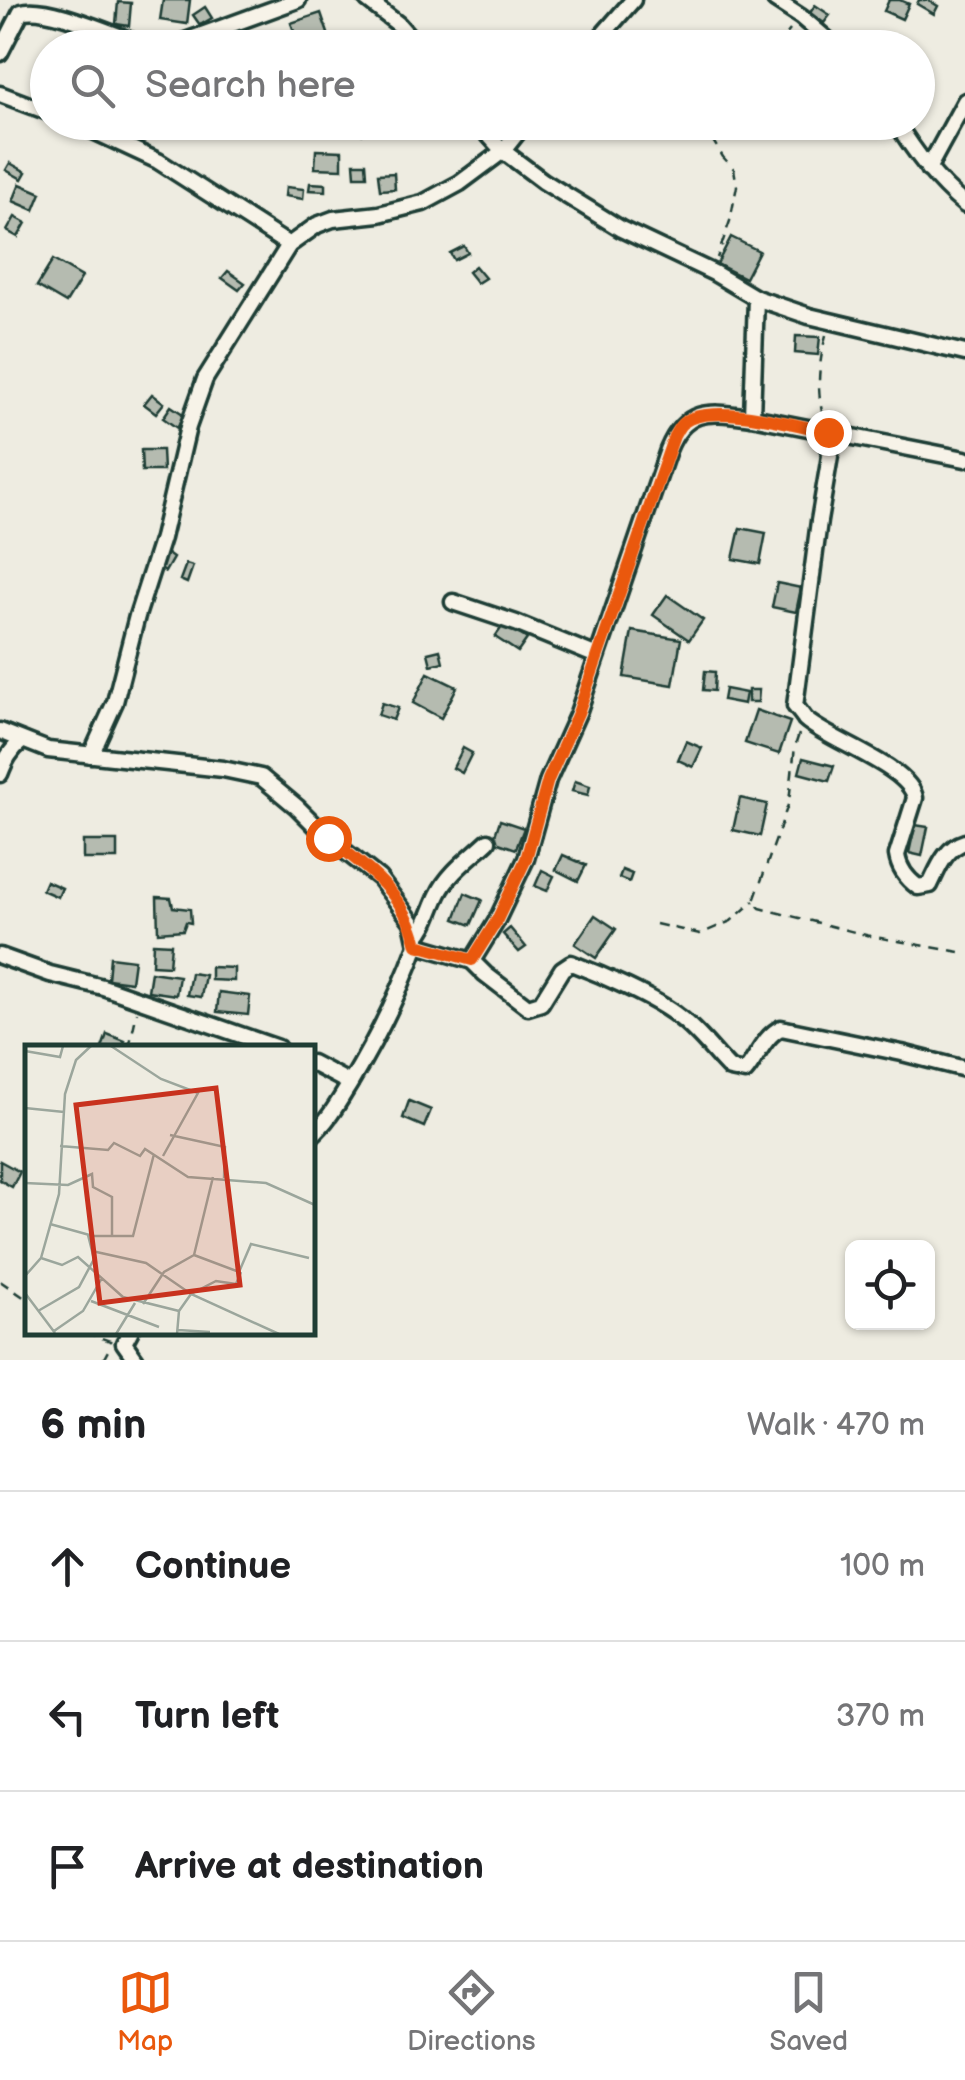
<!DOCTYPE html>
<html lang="en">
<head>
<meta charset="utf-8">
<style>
	body { margin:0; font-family:"Balsamiq Sans",sans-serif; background:#f6f6f6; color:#202124 }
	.controls { position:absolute; right:30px; bottom:30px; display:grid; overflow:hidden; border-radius:15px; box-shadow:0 2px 8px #0004 }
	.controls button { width:90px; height:90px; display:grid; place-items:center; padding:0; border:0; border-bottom:2px solid #e0e0e0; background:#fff; color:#202124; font:50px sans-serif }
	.stop { position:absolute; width:30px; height:30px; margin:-22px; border:8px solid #ea580c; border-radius:50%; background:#fff }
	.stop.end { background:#ea580c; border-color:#fff; box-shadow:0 2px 10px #0008 }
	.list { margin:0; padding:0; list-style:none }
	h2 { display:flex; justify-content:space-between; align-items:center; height:130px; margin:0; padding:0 40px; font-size:42px }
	h2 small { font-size:32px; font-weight:400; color:#757577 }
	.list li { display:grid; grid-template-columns:65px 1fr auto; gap:30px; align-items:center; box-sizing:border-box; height:150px; padding:0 40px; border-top:2px solid #e0e0e0 }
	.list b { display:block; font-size:38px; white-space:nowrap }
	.list em { font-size:32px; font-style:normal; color:#757577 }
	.icon { flex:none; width:55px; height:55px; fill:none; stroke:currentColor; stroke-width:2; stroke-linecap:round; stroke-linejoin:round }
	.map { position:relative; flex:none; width:965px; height:1360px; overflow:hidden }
	.search { position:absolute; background:#fff; box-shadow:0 2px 8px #0004; left:30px; right:30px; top:30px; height:110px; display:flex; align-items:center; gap:25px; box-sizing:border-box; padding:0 35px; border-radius:55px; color:#757577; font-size:38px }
	.sheet { height:580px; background:#fff }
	nav { display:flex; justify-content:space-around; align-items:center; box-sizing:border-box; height:140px; border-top:2px solid #e0e0e0; background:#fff; font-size:28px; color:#757577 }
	nav a { display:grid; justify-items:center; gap:5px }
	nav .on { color:#ea580c }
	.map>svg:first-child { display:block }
	.building { fill:#b5bbb0; stroke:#1f3d34; stroke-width:2.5 }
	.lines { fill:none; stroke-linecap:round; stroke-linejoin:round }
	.street-casing { stroke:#1f3d34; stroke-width:21 }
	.path { stroke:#1f3d34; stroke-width:2.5; stroke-dasharray:10 8; stroke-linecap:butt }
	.street { stroke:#f7f3e8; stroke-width:14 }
	.route { stroke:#ea580c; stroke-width:12 }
	.inset-road { fill:none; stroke:#9ba69c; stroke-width:2.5 }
	.view { fill:#c8321e; fill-opacity:0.15; stroke:#c8321e; stroke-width:5 }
	.inset-edge { fill:none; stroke:#1f3d34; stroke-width:5 }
</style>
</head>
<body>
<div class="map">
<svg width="965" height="1360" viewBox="0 0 965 1360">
	<rect width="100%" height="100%" fill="#eeece1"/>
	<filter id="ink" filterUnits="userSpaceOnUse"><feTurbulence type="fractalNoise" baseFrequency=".01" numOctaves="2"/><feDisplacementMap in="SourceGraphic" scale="20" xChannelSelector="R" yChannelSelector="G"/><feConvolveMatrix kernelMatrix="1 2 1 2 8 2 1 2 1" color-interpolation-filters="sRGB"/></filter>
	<g filter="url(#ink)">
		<g class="building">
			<polygon points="163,0 190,0 187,24 160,20"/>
			<polygon points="889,0 900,0 909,4 902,19 884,11"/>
			<polygon points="919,0 928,0 938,6 934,14 917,4"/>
			<polygon points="118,2 131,3 129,26 116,24"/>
			<polygon points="815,5 830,15 824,23 810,13"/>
			<polygon points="205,7 212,18 200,25 193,15"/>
			<polygon points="321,13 333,48 300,48 291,23"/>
			<polygon points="261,122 282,122 281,130 261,126"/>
			<polygon points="337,122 365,122 362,134 336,125"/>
			<polygon points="427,122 449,122 452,128 437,138"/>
			<polygon points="316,150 342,151 342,169 315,168"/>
			<polygon points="10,163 26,172 22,179 6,170"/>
			<polygon points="354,163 366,163 367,176 355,176"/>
			<polygon points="394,173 395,189 380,190 378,174"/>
			<polygon points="310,183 326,184 326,191 309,190"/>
			<polygon points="20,184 41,193 34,210 13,201"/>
			<polygon points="286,187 304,189 303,199 285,196"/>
			<polygon points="15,217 26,223 18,237 7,231"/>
			<polygon points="731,237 759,251 745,278 717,264"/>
			<polygon points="464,246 468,253 454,260 450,253"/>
			<polygon points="53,260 82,277 66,303 37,286"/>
			<polygon points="475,266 485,278 477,283 468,272"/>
			<polygon points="228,271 245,283 239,290 222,278"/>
			<polygon points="796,336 820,337 818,355 795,353"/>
			<polygon points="152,394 164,403 156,413 144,404"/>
			<polygon points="171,406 186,416 177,428 163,418"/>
			<polygon points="141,450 162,450 163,471 142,471"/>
			<polygon points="740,528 766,533 760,564 733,559"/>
			<polygon points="166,553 173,558 165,572 158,567"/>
			<polygon points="186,564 193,566 187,583 180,580"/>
			<polygon points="777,583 801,588 796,612 772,607"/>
			<polygon points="667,595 703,620 689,640 653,615"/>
			<polygon points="504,624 527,639 518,652 495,637"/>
			<polygon points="632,631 681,639 673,685 624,677"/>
			<polygon points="440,650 443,662 431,665 428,653"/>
			<polygon points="705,671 715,672 714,691 703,690"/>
			<polygon points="428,673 457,687 441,718 413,703"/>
			<polygon points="725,689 746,693 744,704 723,700"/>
			<polygon points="748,690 759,690 758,702 748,702"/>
			<polygon points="382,703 398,708 393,720 378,715"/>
			<polygon points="756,710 790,722 779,754 745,743"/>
			<polygon points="686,741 702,748 693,767 678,760"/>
			<polygon points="463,748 472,753 462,773 453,768"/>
			<polygon points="803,758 834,766 829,781 799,773"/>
			<polygon points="575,781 590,786 588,795 572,791"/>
			<polygon points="740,798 767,804 760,836 733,830"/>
			<polygon points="500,820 524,828 516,849 493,841"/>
			<polygon points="915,825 928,827 922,856 909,853"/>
			<rect x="83" y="841" width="34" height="18"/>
			<polygon points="563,855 586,865 578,881 556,870"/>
			<polygon points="542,870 554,876 547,891 535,886"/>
			<polygon points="622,870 632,874 629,882 619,878"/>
			<polygon points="46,881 62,888 58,897 42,890"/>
			<polygon points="465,893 482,900 471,925 455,919"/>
			<polygon points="157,897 171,898 173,907 190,909 191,923 186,922 183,930 158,932"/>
			<polygon points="595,915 616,929 596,958 575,944"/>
			<polygon points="510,928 526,947 519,952 503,934"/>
			<polygon points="153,943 171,944 169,966 152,965"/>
			<polygon points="110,957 134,960 131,982 108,979"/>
			<polygon points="211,967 234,968 234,981 211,980"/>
			<polygon points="151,972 179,976 176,995 148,991"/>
			<polygon points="191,973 205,975 201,997 187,995"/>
			<polygon points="219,992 250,996 248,1015 217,1012"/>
			<polygon points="107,1034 125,1041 122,1048 102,1048"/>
			<polygon points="409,1101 431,1110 424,1127 403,1118"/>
			<polygon points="0,1161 20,1172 12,1187 0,1180"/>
		</g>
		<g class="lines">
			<defs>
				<g id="street">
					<polyline points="367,0 398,24 419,48"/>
					<polyline points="775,0 801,17 837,48"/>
					<polyline points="166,48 298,0"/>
					<polyline points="591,48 633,0"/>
					<path d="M0,53L21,12C47,3 122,39 152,48"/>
					<polyline points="0,94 48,112"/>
					<polyline points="74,122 158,161 289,245"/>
					<polyline points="477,122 503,151 543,181 621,229 714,273 756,298 809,316 965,353"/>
					<path d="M896,122C916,154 936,181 965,205"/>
					<polyline points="928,169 965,101"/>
					<polyline points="752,417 756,298"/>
					<path d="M828,431L830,456L819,521L795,706C796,707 804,717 805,719C829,741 910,767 915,798L897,855C899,869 907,879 918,887L930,885C939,867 945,848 965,842"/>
					<polyline points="453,602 516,623 597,656"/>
					<path d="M0,731L48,750L223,769L261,777L297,807L328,838L379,878L412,922L417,945L472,961L485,974L528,1007L541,1003L562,969L571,963C600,974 656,998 679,1017C699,1032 713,1052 730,1069L745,1072C757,1058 764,1036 781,1028L902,1053L965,1069"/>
					<polyline points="91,755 115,702 137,616 162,538 188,427 205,379 289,245 317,225 333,219 379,214 423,203 460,183 503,151 526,122"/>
					<path d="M0,774C5,761 10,750 22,741"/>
					<path d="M416,938C428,925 430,911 438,895C448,873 471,857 488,841"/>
					<polyline points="0,956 50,974 103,987 278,1048"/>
					<path d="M472,961L496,922L526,859L548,780L578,713L668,450C686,406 711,412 752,417L965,459"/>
					<polyline points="312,1063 350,1083"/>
					<path d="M312,1135C328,1121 338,1103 349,1085C376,1040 399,994 417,945"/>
					<polyline points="130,1332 124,1343 136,1360"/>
				</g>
			</defs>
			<use href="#street" class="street-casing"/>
			<g class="path">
				<polyline points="776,48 790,30"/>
				<polyline points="716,122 710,136 723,157 734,169 737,186 730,221 717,258"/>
				<path d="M823,416C816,387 819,363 826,335"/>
				<polyline points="799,734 795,746 789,802 754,901 760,908 870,936 965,953"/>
				<polyline points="656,924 700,934 731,921 754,901"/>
				<polyline points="129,1048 137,1012"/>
				<polyline points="0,1281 28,1300"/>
				<polyline points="85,1332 113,1342"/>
				<polyline points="103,1360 110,1347"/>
			</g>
			<use href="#street" class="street"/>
		</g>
	</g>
	<g class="lines" filter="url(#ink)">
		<path class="route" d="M328,838C368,869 405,893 417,945L472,960L496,922L526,859L548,780L578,713L674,436C677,431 679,426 683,423C710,401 796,425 828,432"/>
	</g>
	<g transform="translate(25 1045)">
		<rect width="290" height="290" fill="#eeece1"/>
		<path class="inset-road" d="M86,1L136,34L173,48L138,111M0,6L35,12L38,1M0,63L39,67M145,90L200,102L199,133M35,101L83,105L89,98L115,111L120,104L163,132L241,138L290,160M0,138L43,140L67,129L68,142L87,152V192M25,179L68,191H108L129,109M67,206L121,218L166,249L254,289M169,210L214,227L226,199L284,213M16,213L34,149L40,49L51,15L66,1M0,231L16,213L37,220L53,212L98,252L154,266M0,248L30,288M66,256L134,282M118,259L139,227L169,210L188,132M13,266L54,242L69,214L63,190M153,285L185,287M29,286L58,266L77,233M91,289L110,258M152,289L154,266L166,249L191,236L211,239L216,227"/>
		<path class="view" d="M191,43L215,240L75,258L51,60Z"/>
		<rect width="290" height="290" class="inset-edge"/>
	</g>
</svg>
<div class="controls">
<button><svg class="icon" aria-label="locate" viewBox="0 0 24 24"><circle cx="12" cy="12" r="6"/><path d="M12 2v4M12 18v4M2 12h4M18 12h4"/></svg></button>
</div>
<div class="stop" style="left:328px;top:838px"></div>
<div class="stop end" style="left:828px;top:432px"></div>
<div class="search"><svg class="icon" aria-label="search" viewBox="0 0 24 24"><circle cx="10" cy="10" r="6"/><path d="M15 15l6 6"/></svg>Search here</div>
</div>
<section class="sheet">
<h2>6 min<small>Walk · 470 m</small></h2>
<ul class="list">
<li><svg class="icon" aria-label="ahead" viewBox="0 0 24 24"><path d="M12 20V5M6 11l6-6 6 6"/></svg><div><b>Continue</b></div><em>100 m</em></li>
<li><svg class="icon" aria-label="left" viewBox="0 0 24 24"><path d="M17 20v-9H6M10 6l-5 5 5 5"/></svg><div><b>Turn left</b></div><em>370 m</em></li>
<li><svg class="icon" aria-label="arrive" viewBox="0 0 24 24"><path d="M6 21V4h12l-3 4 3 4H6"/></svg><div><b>Arrive at destination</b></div></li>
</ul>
</section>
<nav>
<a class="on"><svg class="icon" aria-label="map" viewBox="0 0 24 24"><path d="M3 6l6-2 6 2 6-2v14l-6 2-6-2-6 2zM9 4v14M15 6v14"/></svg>Map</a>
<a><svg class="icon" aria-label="directions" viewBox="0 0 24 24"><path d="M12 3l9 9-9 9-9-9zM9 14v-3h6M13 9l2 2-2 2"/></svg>Directions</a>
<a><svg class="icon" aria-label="saved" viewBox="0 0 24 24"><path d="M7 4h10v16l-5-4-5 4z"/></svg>Saved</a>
</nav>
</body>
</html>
